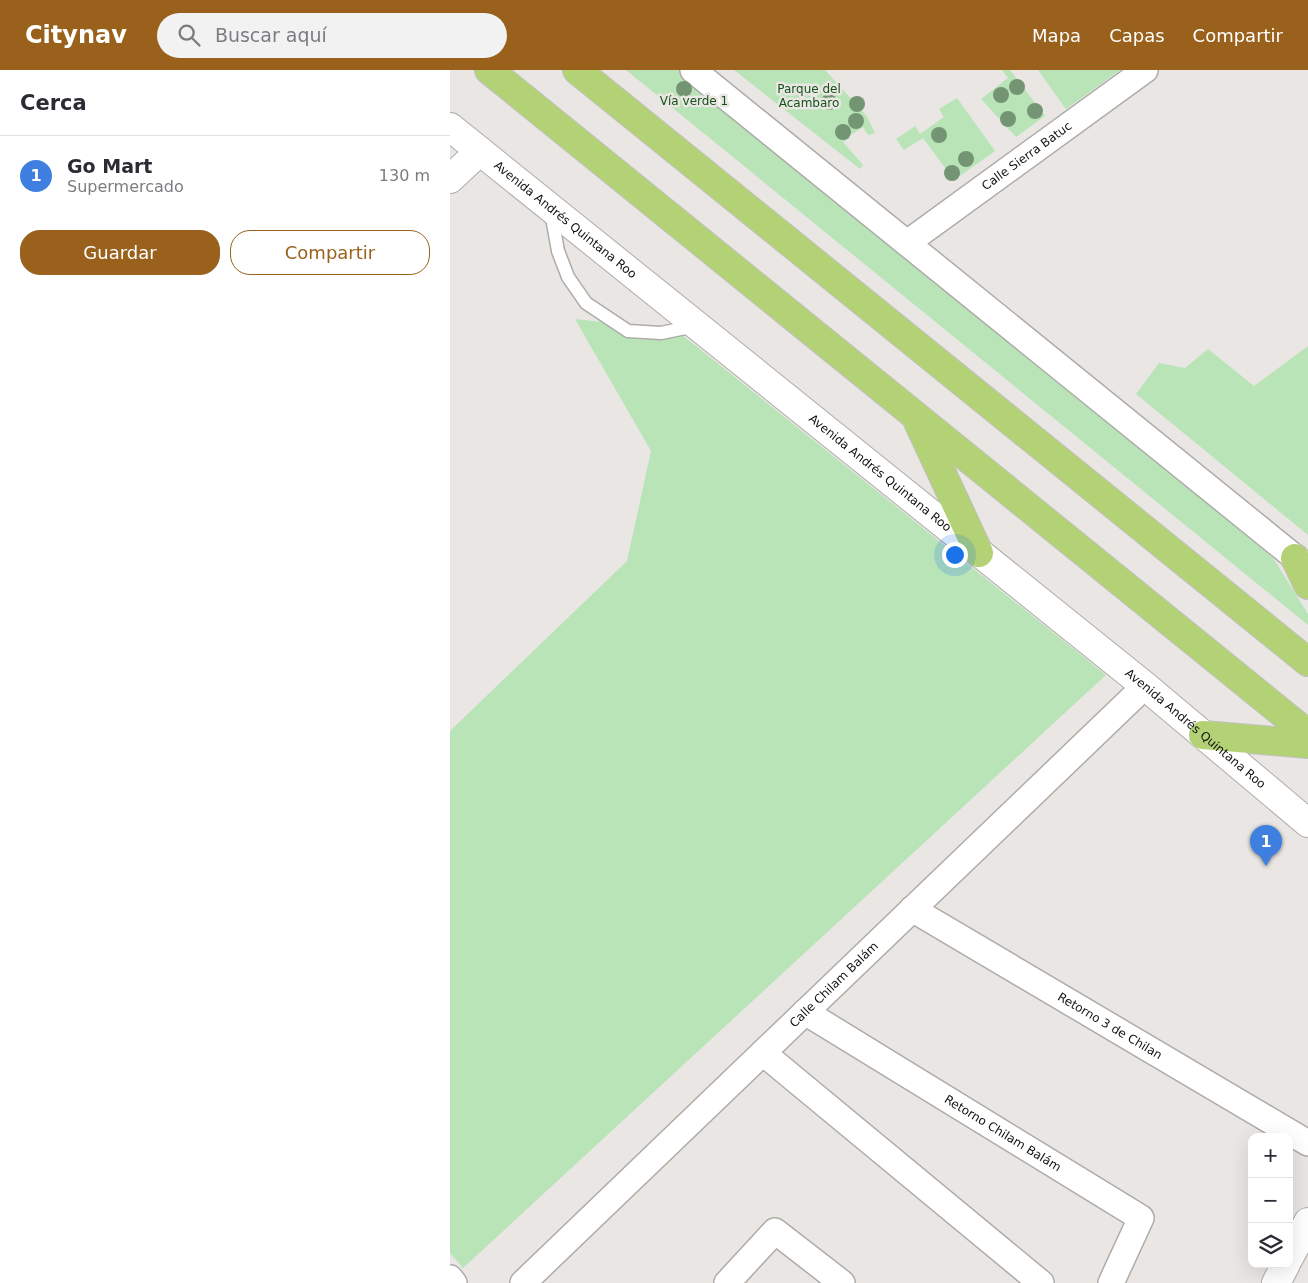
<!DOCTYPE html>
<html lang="es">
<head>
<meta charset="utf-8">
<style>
	body { margin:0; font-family:"DejaVu Sans",sans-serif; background:#f2f2f3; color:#2b2b33 }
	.controls { position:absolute; right:15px; bottom:15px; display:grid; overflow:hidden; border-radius:10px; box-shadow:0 5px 20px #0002 }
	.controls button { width:45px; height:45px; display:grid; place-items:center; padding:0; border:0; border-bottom:1px solid #e1e1e2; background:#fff; color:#2b2b33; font:25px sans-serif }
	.you { position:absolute; left:504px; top:484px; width:18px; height:18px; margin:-12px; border:4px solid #fff; border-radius:50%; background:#1a73e8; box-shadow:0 0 0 8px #1a73e833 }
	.badge { display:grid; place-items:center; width:32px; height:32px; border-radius:50%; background:#99611c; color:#fff; font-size:16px; font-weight:700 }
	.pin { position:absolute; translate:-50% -41px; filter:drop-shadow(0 1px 2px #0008) }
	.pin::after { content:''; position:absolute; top:26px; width:18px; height:15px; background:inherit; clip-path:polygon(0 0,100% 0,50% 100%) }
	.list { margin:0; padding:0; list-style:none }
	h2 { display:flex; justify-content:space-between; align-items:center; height:65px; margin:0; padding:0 20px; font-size:21px }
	h2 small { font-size:16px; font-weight:400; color:#7c7c81 }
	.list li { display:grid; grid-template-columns:32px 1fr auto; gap:15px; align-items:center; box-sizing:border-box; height:80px; padding:0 20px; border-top:1px solid #e1e1e2 }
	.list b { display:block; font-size:19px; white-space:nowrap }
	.list p { margin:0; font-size:16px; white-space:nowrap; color:#7c7c81 }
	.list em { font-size:16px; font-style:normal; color:#7c7c81 }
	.actions { display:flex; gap:10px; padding:15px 20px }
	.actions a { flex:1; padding:11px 0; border:1px solid #99611c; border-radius:20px; text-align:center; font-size:18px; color:#99611c }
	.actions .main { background:#99611c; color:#fff }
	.icon { flex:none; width:28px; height:28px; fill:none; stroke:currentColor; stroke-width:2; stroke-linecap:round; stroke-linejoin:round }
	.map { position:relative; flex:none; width:858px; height:1213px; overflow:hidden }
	header { display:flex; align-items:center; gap:30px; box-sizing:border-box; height:70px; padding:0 25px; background:#99611c; color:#fff }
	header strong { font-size:24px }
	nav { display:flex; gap:28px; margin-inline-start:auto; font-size:18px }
	.search { width:350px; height:45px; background:#f2f2f3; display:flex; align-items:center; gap:12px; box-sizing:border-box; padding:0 18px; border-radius:28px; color:#7c7c81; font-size:19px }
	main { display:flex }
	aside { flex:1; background:#fff }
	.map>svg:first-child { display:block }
	.green { fill:#b9e4b8 }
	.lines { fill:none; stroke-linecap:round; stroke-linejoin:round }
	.service-casing { stroke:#aeaca9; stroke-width:15 }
	.minor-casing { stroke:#aeaca9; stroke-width:28 }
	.tertiary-casing { stroke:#aeaca9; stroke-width:30 }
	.primary-casing { stroke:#c2c1c1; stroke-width:30 }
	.service { stroke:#fff; stroke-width:12 }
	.minor { stroke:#fff; stroke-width:25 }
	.tertiary { stroke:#fff; stroke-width:28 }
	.primary { stroke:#b2d275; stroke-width:28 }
	.tree { fill:#739573 }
	.labels { text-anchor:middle; stroke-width:5; stroke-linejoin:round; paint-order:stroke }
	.park-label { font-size:12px; fill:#135318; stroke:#e9e6e3 }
	.street-label { font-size:12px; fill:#131211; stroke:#e9e6e3 }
</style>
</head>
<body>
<header>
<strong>Citynav</strong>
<div class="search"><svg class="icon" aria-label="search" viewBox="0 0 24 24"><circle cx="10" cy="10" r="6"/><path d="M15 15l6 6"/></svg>Buscar aquí</div>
<nav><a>Mapa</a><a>Capas</a><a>Compartir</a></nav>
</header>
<main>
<aside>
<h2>Cerca<small></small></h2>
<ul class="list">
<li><span class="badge" style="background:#3f7fe0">1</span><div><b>Go Mart</b><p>Supermercado</p></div><em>130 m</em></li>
</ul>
<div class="actions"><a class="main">Guardar</a><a>Compartir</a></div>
</aside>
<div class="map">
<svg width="858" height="1213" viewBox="0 0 858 1213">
	<rect width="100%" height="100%" fill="#e9e6e3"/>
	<g class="green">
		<polygon points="176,0 235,0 801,461 825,491 858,544 858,555"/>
		<polygon points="284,0 375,0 416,45 425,63 418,65 413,57 399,66 400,68 393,72 413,95 410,99"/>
		<polygon points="552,0 560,0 595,46 566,67 531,29 558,8"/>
		<polygon points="588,0 670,0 616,39"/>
		<polygon points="507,28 545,81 504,110 473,68 454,80 446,69 465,56 470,64 494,47 489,39"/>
		<polygon points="125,249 226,260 656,605 13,1198 0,1183 0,661 177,491 201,381"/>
		<polygon points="858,276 858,465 686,324 709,293 735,298 758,279 804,316"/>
	</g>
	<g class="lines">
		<defs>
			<polyline id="service" points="101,142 108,181 118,207 136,233 178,261 211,263 245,256"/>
			<g id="minor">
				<polyline points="243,0 858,498"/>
				<path id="s1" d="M457,173L695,0"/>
				<path id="s2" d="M462,839L858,1073"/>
				<path id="s3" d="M355,942L691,1148L661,1213"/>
				<polyline points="313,983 591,1213"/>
				<polyline points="0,1208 4,1213"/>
				<path id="s4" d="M73,1213L695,616"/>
				<polyline points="277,1213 325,1161 392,1213"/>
			</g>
			<g id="tertiary">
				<path id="s5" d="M0,57L695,616L858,753"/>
				<polyline points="0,109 30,81"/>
				<polyline points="839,1188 858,1152"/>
				<polyline points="826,1213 836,1194"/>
			</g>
			<g id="primary">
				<polyline points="39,0 858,664"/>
				<polyline points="127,0 858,592"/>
				<polyline points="468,352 529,483"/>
				<polyline points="845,488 858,515"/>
				<polyline points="753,665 858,674"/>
			</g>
		</defs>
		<use href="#service" class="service-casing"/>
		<use href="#minor" class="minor-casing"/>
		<use href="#tertiary" class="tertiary-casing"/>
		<use href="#primary" class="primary-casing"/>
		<use href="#service" class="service"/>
		<use href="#minor" class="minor"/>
		<use href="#tertiary" class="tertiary"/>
		<use href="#primary" class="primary"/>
	</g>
	<g class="tree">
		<circle cx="567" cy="17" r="8"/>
		<circle cx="234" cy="19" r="8"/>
		<circle cx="551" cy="25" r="8"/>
		<circle cx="379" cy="32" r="8"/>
		<circle cx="407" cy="34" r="8"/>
		<circle cx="585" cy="41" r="8"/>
		<circle cx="558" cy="49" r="8"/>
		<circle cx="406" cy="51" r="8"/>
		<circle cx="393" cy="62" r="8"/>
		<circle cx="489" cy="65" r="8"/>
		<circle cx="516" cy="89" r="8"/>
		<circle cx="502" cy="103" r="8"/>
	</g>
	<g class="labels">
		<g class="park-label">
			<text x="359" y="23">Parque del<tspan x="359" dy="14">Acambaro</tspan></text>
			<text x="244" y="35">Vía verde 1</text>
		</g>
		<g class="street-label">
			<text dy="4" stroke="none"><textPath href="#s1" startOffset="148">Calle Sierra Batuc</textPath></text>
			<text dy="4" stroke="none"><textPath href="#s5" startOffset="148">Avenida Andrés Quintana Roo</textPath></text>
			<text dy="4" stroke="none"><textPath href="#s5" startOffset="552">Avenida Andrés Quintana Roo</textPath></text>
			<text dy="4" stroke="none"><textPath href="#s5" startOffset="958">Avenida Andrés Quintana Roo</textPath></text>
			<text dy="4" stroke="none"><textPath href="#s4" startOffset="431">Calle Chilam Balám</textPath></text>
			<text dy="4" stroke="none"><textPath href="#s2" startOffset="230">Retorno 3 de Chilan</textPath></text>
			<text dy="4" stroke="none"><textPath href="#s3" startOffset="232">Retorno Chilam Balám</textPath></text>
		</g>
	</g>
</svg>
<div class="controls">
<button>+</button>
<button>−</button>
<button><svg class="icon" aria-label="layers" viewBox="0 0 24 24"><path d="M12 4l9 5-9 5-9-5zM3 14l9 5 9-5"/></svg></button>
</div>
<div class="you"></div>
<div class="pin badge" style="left:816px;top:796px;background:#3f7fe0">1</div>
</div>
</main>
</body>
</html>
